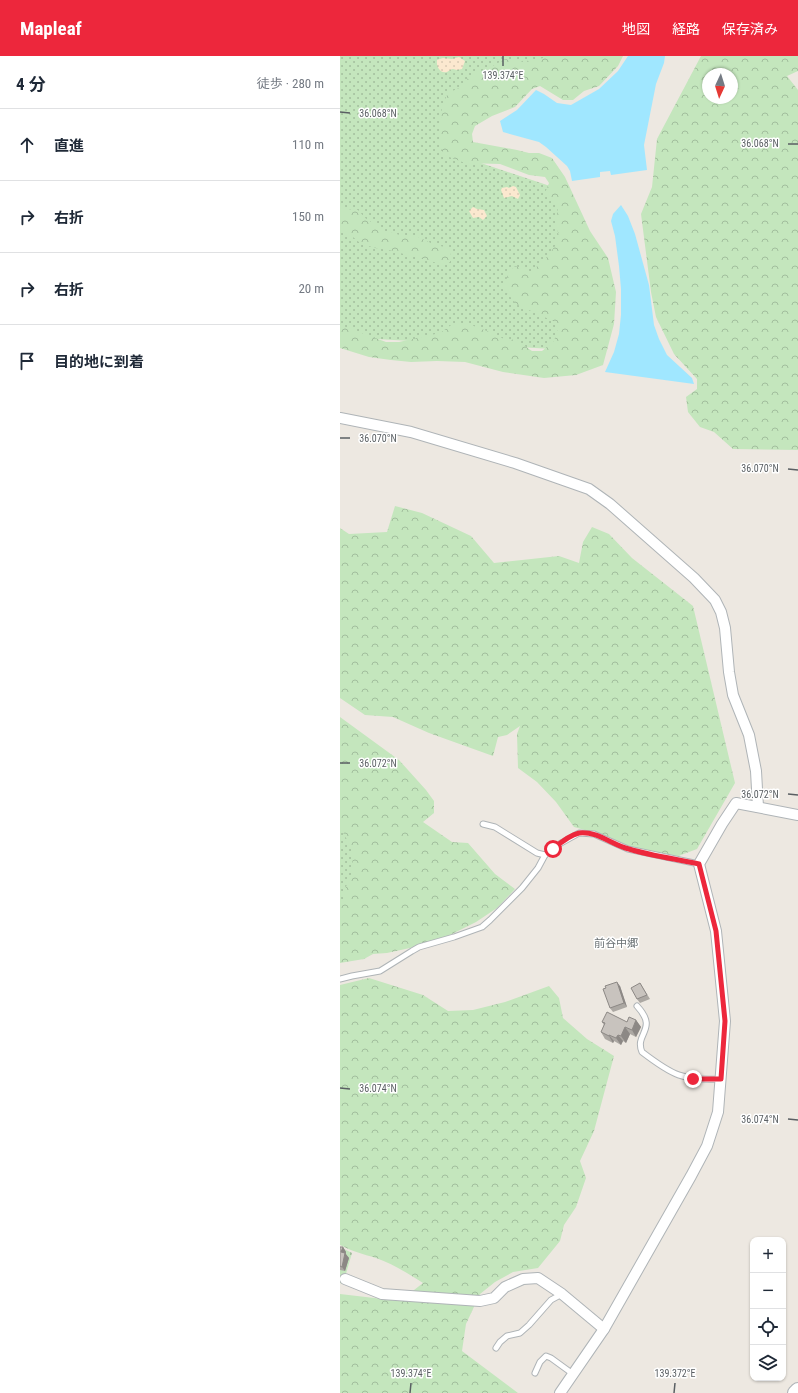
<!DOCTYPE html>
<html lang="ja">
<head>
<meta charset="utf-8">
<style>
	body { margin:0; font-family:"Roboto Condensed","Noto Sans JP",sans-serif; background:#f2f2f3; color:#1f2937 }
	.controls { position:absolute; right:12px; bottom:12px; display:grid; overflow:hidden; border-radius:8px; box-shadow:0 1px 3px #0004 }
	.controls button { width:36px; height:36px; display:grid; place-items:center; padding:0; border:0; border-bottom:1px solid #e0e1e3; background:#fff; color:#1f2937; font:20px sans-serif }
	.compass { position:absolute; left:362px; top:12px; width:36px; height:36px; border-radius:50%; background:#fff; box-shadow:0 1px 3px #0004; rotate:184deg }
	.stop { position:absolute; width:12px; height:12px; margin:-9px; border:3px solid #ed273c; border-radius:50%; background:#fff }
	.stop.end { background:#ed273c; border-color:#fff; box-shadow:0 1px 4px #0008 }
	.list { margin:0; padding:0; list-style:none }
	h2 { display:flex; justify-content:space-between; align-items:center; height:52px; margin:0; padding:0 16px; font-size:17px }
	h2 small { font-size:13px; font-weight:400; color:#747a83 }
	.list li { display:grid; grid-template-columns:26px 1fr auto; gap:12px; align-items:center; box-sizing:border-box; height:72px; padding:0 16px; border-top:1px solid #e0e1e3 }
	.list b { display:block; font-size:15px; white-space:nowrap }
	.list em { font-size:13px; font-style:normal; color:#747a83 }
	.icon { flex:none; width:22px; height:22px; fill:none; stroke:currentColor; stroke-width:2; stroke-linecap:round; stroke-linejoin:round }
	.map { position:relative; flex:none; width:458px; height:1337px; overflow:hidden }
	header { display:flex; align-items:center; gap:24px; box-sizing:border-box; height:56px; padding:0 20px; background:#ed273c; color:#fff }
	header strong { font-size:19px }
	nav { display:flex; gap:22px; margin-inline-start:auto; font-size:14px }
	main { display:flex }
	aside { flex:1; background:#fff }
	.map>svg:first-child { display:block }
	.grass { fill:url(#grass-dots) }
	.forest { fill:url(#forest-crowns); fill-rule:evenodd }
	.sand { fill:url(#sand-dots) }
	.cemetery { fill:url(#cemetery-stones) }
	.water { fill:#a0e7ff }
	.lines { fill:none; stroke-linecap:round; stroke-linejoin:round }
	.service-casing { stroke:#afb4b7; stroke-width:7 }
	.minor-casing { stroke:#afb4b7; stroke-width:12 }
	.secondary-casing { stroke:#aeb3b7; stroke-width:16 }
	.service { stroke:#fff; stroke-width:5 }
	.minor { stroke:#fff; stroke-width:10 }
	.secondary { stroke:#fff; stroke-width:14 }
	.wall { fill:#aca8a3 }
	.shaded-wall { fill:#8c8885 }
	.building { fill:#c8c3be; stroke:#8c8885 }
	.route { stroke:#ed273c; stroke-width:5 }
	.ticks { fill:none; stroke:#5a5f63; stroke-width:1.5 }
	.labels { text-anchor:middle; stroke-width:3; stroke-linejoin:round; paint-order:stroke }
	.neighbourhood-label { font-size:11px; fill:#6b7275; stroke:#fff }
	.ticks-label { font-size:10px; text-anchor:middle; fill:#5a5f63; stroke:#fff; stroke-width:3; stroke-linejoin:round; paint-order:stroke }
</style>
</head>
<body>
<header>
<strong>Mapleaf</strong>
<nav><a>地図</a><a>経路</a><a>保存済み</a></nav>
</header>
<main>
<aside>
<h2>4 分<small>徒歩 · 280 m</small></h2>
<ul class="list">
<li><svg class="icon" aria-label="ahead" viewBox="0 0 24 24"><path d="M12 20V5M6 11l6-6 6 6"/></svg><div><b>直進</b></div><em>110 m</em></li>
<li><svg class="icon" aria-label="right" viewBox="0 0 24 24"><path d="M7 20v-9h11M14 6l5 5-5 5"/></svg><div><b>右折</b></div><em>150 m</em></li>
<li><svg class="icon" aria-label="right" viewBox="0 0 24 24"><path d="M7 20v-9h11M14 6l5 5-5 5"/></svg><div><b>右折</b></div><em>20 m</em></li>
<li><svg class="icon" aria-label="arrive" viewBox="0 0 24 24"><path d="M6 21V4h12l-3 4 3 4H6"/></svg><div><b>目的地に到着</b></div></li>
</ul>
</aside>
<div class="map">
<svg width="458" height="1337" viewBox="0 0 458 1337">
	<defs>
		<pattern id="grass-dots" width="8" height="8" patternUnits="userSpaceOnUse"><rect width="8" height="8" fill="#c4e6bd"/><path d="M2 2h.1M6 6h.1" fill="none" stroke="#a2be9d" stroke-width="1.8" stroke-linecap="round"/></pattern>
		<pattern id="forest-crowns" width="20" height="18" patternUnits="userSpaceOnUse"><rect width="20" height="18" fill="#c4e6bd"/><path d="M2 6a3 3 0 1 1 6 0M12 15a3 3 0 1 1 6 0" fill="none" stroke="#a2be9d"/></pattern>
		<pattern id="sand-dots" width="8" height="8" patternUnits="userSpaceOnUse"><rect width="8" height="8" fill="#fbe8cf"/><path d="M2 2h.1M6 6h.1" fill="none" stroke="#d9c9b4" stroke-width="1.8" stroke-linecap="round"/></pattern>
		<pattern id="cemetery-stones" width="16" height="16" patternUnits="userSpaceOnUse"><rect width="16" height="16" fill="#c4e6bd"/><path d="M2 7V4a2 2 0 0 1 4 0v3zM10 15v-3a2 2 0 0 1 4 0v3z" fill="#a2be9d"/></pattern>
	</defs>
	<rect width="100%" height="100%" fill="#ede8e1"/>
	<g class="grass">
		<polygon points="0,0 244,0 132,69 117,99 216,132 247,205 213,293 0,281"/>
		<polygon points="0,734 19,802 0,860"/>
	</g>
	<g class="forest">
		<path d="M208,0H283L278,10L259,30L244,35L233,44H223L200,30L192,33L175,51L152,60L135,70L132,78L133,86L177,94L189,97H199L212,102L225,121L250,175L268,202L276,236L274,268L263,309L236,319L204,322L163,316L125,306L97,305L71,306L51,304L29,301L0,292V269L46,286H59L100,277L114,267H126L152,277L164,283L176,284L192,295H202L213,286L218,276L213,265L176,248L164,233L168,218L175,210L191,216L207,201L215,190L219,181L216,167L218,151L205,137L209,127L205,121L189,119L160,108L125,107L104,99L99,88L102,50L108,37L119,32L131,19L149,12L165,3C180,6 194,6 208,0Z"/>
		<path d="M361,0H458V15L447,20L458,34V394L393,393L374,376L360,371L348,356L346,341L357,333V323L334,298L316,261L311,236L301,158L312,131L317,83ZM368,18H392V42H368Z"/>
		<polygon points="0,151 6,153 18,154 25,162 45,175 60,179 74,179 95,189 105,191 111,196 110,206 101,208 49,194 35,192 20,187 13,181 0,176"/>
		<polygon points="55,450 82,457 131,480 154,507 219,500 239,507 243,486 252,471 269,478 292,502 353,550 395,727 357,793 341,799 330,805 302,796 263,779 234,771 216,746 197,726 178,712 177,678 180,670 167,679 158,681 153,700 89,677 53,661 25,659 0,642 0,472 9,478 47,476"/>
		<polygon points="0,661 59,704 86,734 94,745 94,757 83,766 112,786 128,787 155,818 175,833 157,852 136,866 108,880 88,888 47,897 33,898 24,903 0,907 0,845 3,843 6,831 13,813 11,791 0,771"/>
		<path d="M29,922L83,939L108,955L133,954L165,946L209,930L219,942L223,962L247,983L274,1000L254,1075L240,1105L246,1122L236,1151L224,1169L220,1185L198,1212L173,1216L155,1226L140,1238L126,1268L122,1295L178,1337H0V1238L60,1245L83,1227C67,1217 53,1208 36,1202C23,1198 11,1195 0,1189V929Z"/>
	</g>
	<g class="sand">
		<path d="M119,1L125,5L122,13L117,14L113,13C111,13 109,15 107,16C100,18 96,10 97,4L103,2L112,3Z"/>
		<polygon points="173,130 176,131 180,139 178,143 172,140 164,142 161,134 162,132 167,131 169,132"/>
		<polygon points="133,151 137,153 144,154 147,160 143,164 139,161 133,162 129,155"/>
	</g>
	<polygon class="cemetery" points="0,1191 12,1197 3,1228 0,1227"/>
	<g class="water">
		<polygon points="288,0 325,0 324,7 316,28 304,89 307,114 271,119 270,115 260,116 260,121 232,125 230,115 227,110 206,91 199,86 163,76 160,65 177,54 196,34 204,38 217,47 231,49 259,33 278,15"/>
		<polygon points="281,149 288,160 295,178 309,229 314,269 319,283 327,299 352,322 354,328 265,316 274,296 279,278 281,259 281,233 279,210 275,180 271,165 273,158"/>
	</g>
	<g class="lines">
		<defs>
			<g id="service">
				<polyline points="143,768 155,771 197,797 205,799"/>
				<polyline points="0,923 12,920 40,915 72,895 79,891 114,881 142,871 150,864 182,832 198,812 205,799 221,787 239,777 254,778 288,793 359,808"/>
				<path d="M297,950C319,974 294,977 302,996C332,1019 343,1025 381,1023"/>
				<polyline points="156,1292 160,1286 167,1280 180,1277 189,1269 211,1244 222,1238"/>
				<polyline points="195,1317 200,1306 206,1300 211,1302 233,1318"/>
			</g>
			<g id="minor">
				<polyline points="0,362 71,376 175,407 249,433 270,448 354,522 375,544 381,556 385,572 389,616 393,639 409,679 416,715 418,751"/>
				<polyline points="5,1223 42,1238 140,1245 154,1242 165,1231 183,1223 198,1222 222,1238 264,1273"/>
				<polyline points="220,1337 264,1273 351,1120 367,1090 378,1056 385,965 376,875 359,808 382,768 396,747 458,759"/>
			</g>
			<polyline id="secondary" points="455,1337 458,1334"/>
		</defs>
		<use href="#service" class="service-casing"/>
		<use href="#minor" class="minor-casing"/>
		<use href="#secondary" class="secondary-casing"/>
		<use href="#service" class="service"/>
		<use href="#minor" class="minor"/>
		<use href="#secondary" class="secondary"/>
	</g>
	<g class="wall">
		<polygon points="300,927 310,943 300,947 297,943"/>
		<polygon points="280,930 287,951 273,956 270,952"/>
		<polygon points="296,964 301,971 296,981 290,978 286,987 283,985 281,989 274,985 273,987 265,983 261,976 264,969 262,966 287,966"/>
		<polygon points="0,1191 3,1191 6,1196 5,1197 9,1202 5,1215 0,1214"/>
	</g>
	<g class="shaded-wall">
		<polygon points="277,926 280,930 287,951 284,947"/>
		<polygon points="296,964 301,971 296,981 292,974"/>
		<polygon points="285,971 290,978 286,987 281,980"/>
		<polygon points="269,979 274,985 273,987 269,980"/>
		<polygon points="278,979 283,985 281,989 276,982"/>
		<polygon points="3,1191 6,1196 5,1201 1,1196"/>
		<polygon points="5,1197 9,1202 5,1215 2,1211"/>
	</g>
	<g class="building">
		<polygon points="277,926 284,947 270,952 263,933 266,932 265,930"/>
		<polygon points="300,927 307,939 297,943 291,932"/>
		<polygon points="267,956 287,966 289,961 296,964 292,974 285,971 281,980 278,979 276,982 269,979 269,980 261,976 265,967 262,966"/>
		<polygon points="0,1191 3,1191 1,1196 5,1197 2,1211 0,1210"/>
	</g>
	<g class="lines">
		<path class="route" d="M213,793C220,787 230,779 239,777C258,775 272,789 289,793C312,800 336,803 359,808L376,875L385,965L381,1023H353"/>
	</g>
	<path class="ticks" d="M163,10V0M0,56L10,57M448,88H458M0,382H10M448,413L458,414M0,707H10M448,738L458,739M0,1032L10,1033M448,1063L458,1064M70,1337L71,1327M334,1337L335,1327"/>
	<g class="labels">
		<g class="neighbourhood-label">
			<text x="276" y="891">前谷中郷</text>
		</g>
	</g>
	<g class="ticks-label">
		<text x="163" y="23">139.374°E</text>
		<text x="38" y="61">36.068°N</text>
		<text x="420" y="91">36.068°N</text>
		<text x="38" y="386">36.070°N</text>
		<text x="420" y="416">36.070°N</text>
		<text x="38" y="711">36.072°N</text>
		<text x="420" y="742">36.072°N</text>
		<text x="38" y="1036">36.074°N</text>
		<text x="420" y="1067">36.074°N</text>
		<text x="71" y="1321">139.374°E</text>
		<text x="335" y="1321">139.372°E</text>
	</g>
</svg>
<div class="controls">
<button>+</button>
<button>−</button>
<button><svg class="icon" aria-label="locate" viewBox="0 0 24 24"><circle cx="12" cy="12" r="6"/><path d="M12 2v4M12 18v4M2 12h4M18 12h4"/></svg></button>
<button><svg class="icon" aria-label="layers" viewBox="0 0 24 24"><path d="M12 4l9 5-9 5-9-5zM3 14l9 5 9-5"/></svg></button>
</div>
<svg class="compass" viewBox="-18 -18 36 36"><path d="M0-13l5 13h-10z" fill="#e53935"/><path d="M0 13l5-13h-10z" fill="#747a83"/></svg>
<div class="stop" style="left:213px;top:793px"></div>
<div class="stop end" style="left:353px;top:1023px"></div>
</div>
</main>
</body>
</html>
